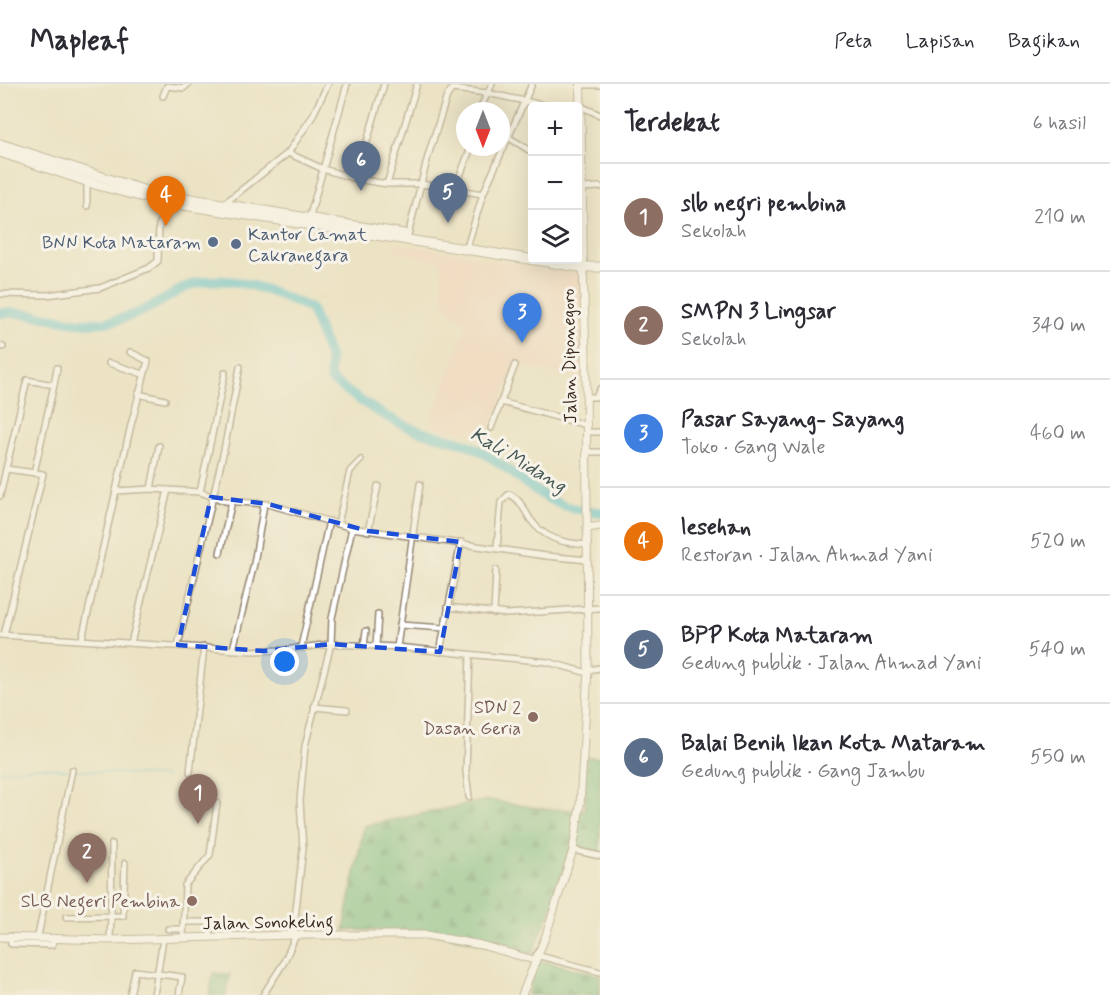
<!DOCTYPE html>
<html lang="id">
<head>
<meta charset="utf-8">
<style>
	body { margin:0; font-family:Mynerve,sans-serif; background:#f2f2f3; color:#2b2b33 }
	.controls { position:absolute; right:18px; top:18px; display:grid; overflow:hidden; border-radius:6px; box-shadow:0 6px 24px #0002 }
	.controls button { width:54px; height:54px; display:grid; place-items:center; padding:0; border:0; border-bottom:2px solid #e1e1e2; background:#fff; color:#2b2b33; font:30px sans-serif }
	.compass { position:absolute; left:456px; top:18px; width:54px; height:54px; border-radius:50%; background:#fff; box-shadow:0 6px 24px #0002; rotate:180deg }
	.you { position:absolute; left:285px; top:578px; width:21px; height:21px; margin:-15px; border:4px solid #fff; border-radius:50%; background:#1a73e8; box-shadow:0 0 0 9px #1a73e833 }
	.badge { display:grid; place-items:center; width:39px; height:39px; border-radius:50%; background:#2563eb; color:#fff; font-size:20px; font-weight:700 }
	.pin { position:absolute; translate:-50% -50px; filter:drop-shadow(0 2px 3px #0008) }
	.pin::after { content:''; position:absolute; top:32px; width:21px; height:18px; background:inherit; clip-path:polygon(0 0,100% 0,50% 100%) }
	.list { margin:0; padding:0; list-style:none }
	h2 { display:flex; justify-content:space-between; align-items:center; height:78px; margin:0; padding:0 24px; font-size:26px }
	h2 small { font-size:20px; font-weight:400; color:#7c7c81 }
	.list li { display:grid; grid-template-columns:39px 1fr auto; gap:18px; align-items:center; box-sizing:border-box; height:108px; padding:0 24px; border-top:2px solid #e1e1e2 }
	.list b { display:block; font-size:22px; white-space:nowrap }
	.list p { margin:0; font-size:20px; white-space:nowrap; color:#7c7c81 }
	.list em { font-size:20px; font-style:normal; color:#7c7c81 }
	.icon { flex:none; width:33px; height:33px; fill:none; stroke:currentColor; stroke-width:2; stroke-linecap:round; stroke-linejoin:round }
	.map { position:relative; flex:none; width:600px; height:911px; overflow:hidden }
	header { display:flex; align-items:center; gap:36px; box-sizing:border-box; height:84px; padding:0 30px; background:#fff; border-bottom:2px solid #e1e1e2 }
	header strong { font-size:28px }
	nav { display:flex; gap:33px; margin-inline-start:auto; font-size:21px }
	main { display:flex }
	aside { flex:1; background:#fff }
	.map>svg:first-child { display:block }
	.built { fill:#f3d4bf }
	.forest { fill:url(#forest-firs); stroke:#587450; stroke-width:1.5 }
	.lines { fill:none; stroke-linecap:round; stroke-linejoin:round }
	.stream { stroke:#56c1d1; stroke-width:1.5 }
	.river { stroke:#56c1d1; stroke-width:10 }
	.minor-casing { stroke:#948672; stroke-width:8 }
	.tertiary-casing { stroke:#948672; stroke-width:9 }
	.secondary-casing { stroke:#948672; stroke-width:10 }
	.trunk-casing { stroke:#948672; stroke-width:11 }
	.minor { stroke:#fff; stroke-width:5 }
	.tertiary { stroke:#fff; stroke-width:7 }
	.secondary { stroke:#fff; stroke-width:8 }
	.trunk { stroke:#fff; stroke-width:9 }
	.marked { fill:none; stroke:#1d4ed8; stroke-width:4.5; stroke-dasharray:12 8; stroke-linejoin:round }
	.service-dot { fill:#5c6f8a; stroke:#f7f3e8; stroke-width:2 }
	.education-dot { fill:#8d6e63; stroke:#f7f3e8; stroke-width:2 }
	.labels { text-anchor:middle; stroke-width:6; stroke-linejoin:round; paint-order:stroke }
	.service-label { font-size:18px; fill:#4e5e75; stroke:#f7f3e8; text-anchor:start }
	.street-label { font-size:18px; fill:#3b2a1e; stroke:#f7f3e8 }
	.education-label { font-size:18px; fill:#785e54; stroke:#f7f3e8; text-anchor:end }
	.water-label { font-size:20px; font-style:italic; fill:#435754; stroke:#f7f3e8 }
</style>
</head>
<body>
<header>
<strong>Mapleaf</strong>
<nav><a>Peta</a><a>Lapisan</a><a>Bagikan</a></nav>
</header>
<main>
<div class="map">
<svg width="600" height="911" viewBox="0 0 600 911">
	<defs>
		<pattern id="forest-firs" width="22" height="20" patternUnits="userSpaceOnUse" patternTransform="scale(1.5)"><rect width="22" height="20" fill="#74bd83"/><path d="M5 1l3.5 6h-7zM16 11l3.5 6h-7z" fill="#609a6b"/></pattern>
	</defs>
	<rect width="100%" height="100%" fill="#f7f3e8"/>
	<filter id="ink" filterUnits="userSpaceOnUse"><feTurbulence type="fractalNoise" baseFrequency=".0167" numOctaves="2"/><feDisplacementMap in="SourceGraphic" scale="12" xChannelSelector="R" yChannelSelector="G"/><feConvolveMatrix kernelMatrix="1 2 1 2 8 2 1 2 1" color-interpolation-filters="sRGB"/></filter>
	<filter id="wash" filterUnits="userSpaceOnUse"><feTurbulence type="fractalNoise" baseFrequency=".008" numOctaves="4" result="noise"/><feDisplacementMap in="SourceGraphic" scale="24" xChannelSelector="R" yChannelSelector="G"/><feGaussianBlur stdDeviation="1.35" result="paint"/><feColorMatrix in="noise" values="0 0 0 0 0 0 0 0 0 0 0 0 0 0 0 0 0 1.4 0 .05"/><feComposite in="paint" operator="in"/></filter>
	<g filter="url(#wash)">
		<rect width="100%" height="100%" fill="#ece3c5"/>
		<polygon class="built" points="395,159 582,191 585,295 515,280 487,353 429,342 468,238 451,229 442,214 441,177 395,167"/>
		<g class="forest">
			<polygon points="586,673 600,674 600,768 570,765 550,828 532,870 426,847 344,846 364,742 488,716 544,725 585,726"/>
			<polygon points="539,876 600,891 600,911 527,911"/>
			<polygon points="213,889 230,890 226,911 210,911"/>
		</g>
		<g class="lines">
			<g class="stream">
				<polyline points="76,686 166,693"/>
				<polyline points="0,687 42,683 68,686"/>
			</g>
			<path class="river" d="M0,229C35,226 70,243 105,238C132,235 157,220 180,206C219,183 274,207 311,225L330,275V295C358,315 384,334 416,346C435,353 455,354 473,363C522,387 538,426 600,428"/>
		</g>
	</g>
	<g filter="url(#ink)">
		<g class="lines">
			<defs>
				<g id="minor">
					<polyline points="580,1 600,1"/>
					<polyline points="163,12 167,2 184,4 188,0"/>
					<polyline points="580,22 600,31"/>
					<polyline points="479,27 492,0"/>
					<polyline points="501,52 508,53 532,68"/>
					<polyline points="288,69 323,85 356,95 387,100 421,100 483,110"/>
					<polyline points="356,95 384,0"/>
					<polyline points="387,100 417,0"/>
					<polyline points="581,104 600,103"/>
					<polyline points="455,105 471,63"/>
					<polyline points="225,119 288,69 312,33 328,0"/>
					<polyline points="87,122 87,97"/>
					<polyline points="309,135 347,0"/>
					<polyline points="408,151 428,72 447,12 452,5 487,9 548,22"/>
					<polyline points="468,160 483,110 532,0"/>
					<polyline points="0,210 47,211 100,204 149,184 158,177 159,141 169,119"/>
					<polyline points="0,262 3,263"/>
					<polyline points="109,279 143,290"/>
					<polyline points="54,301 57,284"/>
					<polyline points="138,310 165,316"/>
					<polyline points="586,313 596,313 600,305"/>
					<polyline points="501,318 586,341"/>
					<polyline points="491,344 515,281"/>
					<polyline points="586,348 600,348"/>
					<polyline points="586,368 600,368"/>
					<polyline points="6,385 27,296 54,301 34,389"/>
					<polyline points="151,405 159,362"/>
					<polyline points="116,407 151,405 200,408 225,417 268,420 352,444 546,472 588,476"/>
					<polyline points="200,408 225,289"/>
					<polyline points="0,412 6,385 43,390 4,551"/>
					<polyline points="338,440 350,387 361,376"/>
					<polyline points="368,447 378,402"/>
					<path d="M497,464L501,418L509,410C520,415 524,425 530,435C545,456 564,459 588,461"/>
					<polyline points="220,469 232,417"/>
					<polyline points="448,523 507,530 600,524"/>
					<polyline points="494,529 496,486"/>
					<polyline points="400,541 444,544"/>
					<polyline points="0,551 253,567 284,566 331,560 397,563 548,578 588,589"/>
					<polyline points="82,555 131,341 148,277 130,268"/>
					<polyline points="131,559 168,406"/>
					<polyline points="178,561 224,366 240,283"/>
					<polyline points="364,561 366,547"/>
					<polyline points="376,562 378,530"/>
					<polyline points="301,563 329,437"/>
					<polyline points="397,563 420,400"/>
					<polyline points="233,565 254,480 264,420"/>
					<polyline points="440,568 461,458"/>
					<polyline points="588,586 600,584"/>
					<polyline points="314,623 347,626"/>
					<polyline points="190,688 204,563"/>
					<polyline points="469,713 466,688 470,571"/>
					<polyline points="573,766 600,772"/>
					<polyline points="66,833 111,832 112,760"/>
					<polyline points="183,838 208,838 211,853"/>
					<polyline points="168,845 183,845"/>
					<polyline points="293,851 303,765 300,717 305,662 331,560 332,534 352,444"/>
					<polyline points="10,852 11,860 52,861 54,854"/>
					<polyline points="38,852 72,686"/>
					<polyline points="183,854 185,801 210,771 217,719"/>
					<polyline points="110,856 111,832 123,832 125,779"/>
					<polyline points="536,871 600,888"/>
					<polyline points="130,911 135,887 182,893 179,911"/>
					<polyline points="154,911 163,855"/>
					<polyline points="263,911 283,880 296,851"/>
				</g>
				<g id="tertiary">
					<polyline points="587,444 600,442"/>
					<polyline points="0,853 110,856 293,851 426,851 481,861 534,876"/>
					<polyline points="522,911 546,851 573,766 580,722 588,586 586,271 583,183"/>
				</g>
				<polyline id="secondary" points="580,0 583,183"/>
				<g id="trunk">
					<polyline points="0,60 149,108 404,150"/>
					<polyline points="0,68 98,101 158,117 580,183 600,183"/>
				</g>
			</defs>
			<use href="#minor" class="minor-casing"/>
			<use href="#tertiary" class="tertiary-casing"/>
			<use href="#secondary" class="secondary-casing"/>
			<use href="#trunk" class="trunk-casing"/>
			<use href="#minor" class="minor"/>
			<use href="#tertiary" class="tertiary"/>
			<use href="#secondary" class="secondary"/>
			<use href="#trunk" class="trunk"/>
		</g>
	</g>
	<path d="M0 0H600V911H0ZM211,413L268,420L368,447L461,458L440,568L331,560L264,567L178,561Z" fill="#ece3c5" fill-opacity=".55" fill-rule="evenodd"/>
	<path class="marked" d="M211,413L268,420L368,447L461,458L440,568L331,560L264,567L178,561Z"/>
	<g class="service-dot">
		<circle cx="213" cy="158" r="6"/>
		<circle cx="236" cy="160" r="6"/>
	</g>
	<g class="education-dot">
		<circle cx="533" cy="633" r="6"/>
		<circle cx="192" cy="817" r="6"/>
	</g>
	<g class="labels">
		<g class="service-label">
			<text x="248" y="156">Kantor Camat<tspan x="248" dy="21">Cakranegara</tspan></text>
			<text x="201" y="164" text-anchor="end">BNN Kota Mataram</text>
		</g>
		<g class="street-label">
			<text transform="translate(569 272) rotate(-91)" y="6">Jalan Diponegoro</text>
			<text transform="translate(268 838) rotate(-1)" y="6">Jalan Sonokeling</text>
		</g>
		<g class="education-label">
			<text x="521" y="629">SDN 2<tspan x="521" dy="21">Dasan Geria</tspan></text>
			<text x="180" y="823">SLB Negeri Pembina</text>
		</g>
		<g class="water-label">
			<text transform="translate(519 375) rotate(31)" y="7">Kali Midang</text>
		</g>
	</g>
</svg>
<div class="controls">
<button>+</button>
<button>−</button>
<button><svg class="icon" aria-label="layers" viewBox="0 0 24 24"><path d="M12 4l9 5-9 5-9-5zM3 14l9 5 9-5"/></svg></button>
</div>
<svg class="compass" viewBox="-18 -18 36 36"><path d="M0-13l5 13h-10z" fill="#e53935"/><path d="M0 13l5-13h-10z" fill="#7c7c81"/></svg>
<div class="you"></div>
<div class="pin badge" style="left:198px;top:740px;background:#8d6e63">1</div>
<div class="pin badge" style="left:87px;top:799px;background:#8d6e63">2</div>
<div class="pin badge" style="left:522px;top:259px;background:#3f7fe0">3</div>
<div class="pin badge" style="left:166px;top:142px;background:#e8710a">4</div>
<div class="pin badge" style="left:448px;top:139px;background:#5c6f8a">5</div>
<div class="pin badge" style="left:361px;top:107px;background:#5c6f8a">6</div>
</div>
<aside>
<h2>Terdekat<small>6 hasil</small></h2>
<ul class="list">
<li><span class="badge" style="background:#8d6e63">1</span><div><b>slb negri pembina</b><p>Sekolah</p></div><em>210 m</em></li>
<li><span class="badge" style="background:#8d6e63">2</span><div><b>SMPN 3 Lingsar</b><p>Sekolah</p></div><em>340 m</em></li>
<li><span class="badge" style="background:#3f7fe0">3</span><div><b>Pasar Sayang- Sayang</b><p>Toko · Gang Wale</p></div><em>460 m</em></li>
<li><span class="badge" style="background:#e8710a">4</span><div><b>lesehan</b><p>Restoran · Jalan Ahmad Yani</p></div><em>520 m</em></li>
<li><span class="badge" style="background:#5c6f8a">5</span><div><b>BPP Kota Mataram</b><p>Gedung publik · Jalan Ahmad Yani</p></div><em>540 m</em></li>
<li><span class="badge" style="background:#5c6f8a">6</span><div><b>Balai Benih Ikan Kota Mataram</b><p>Gedung publik · Gang Jambu</p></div><em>550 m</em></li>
</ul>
</aside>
</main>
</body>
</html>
